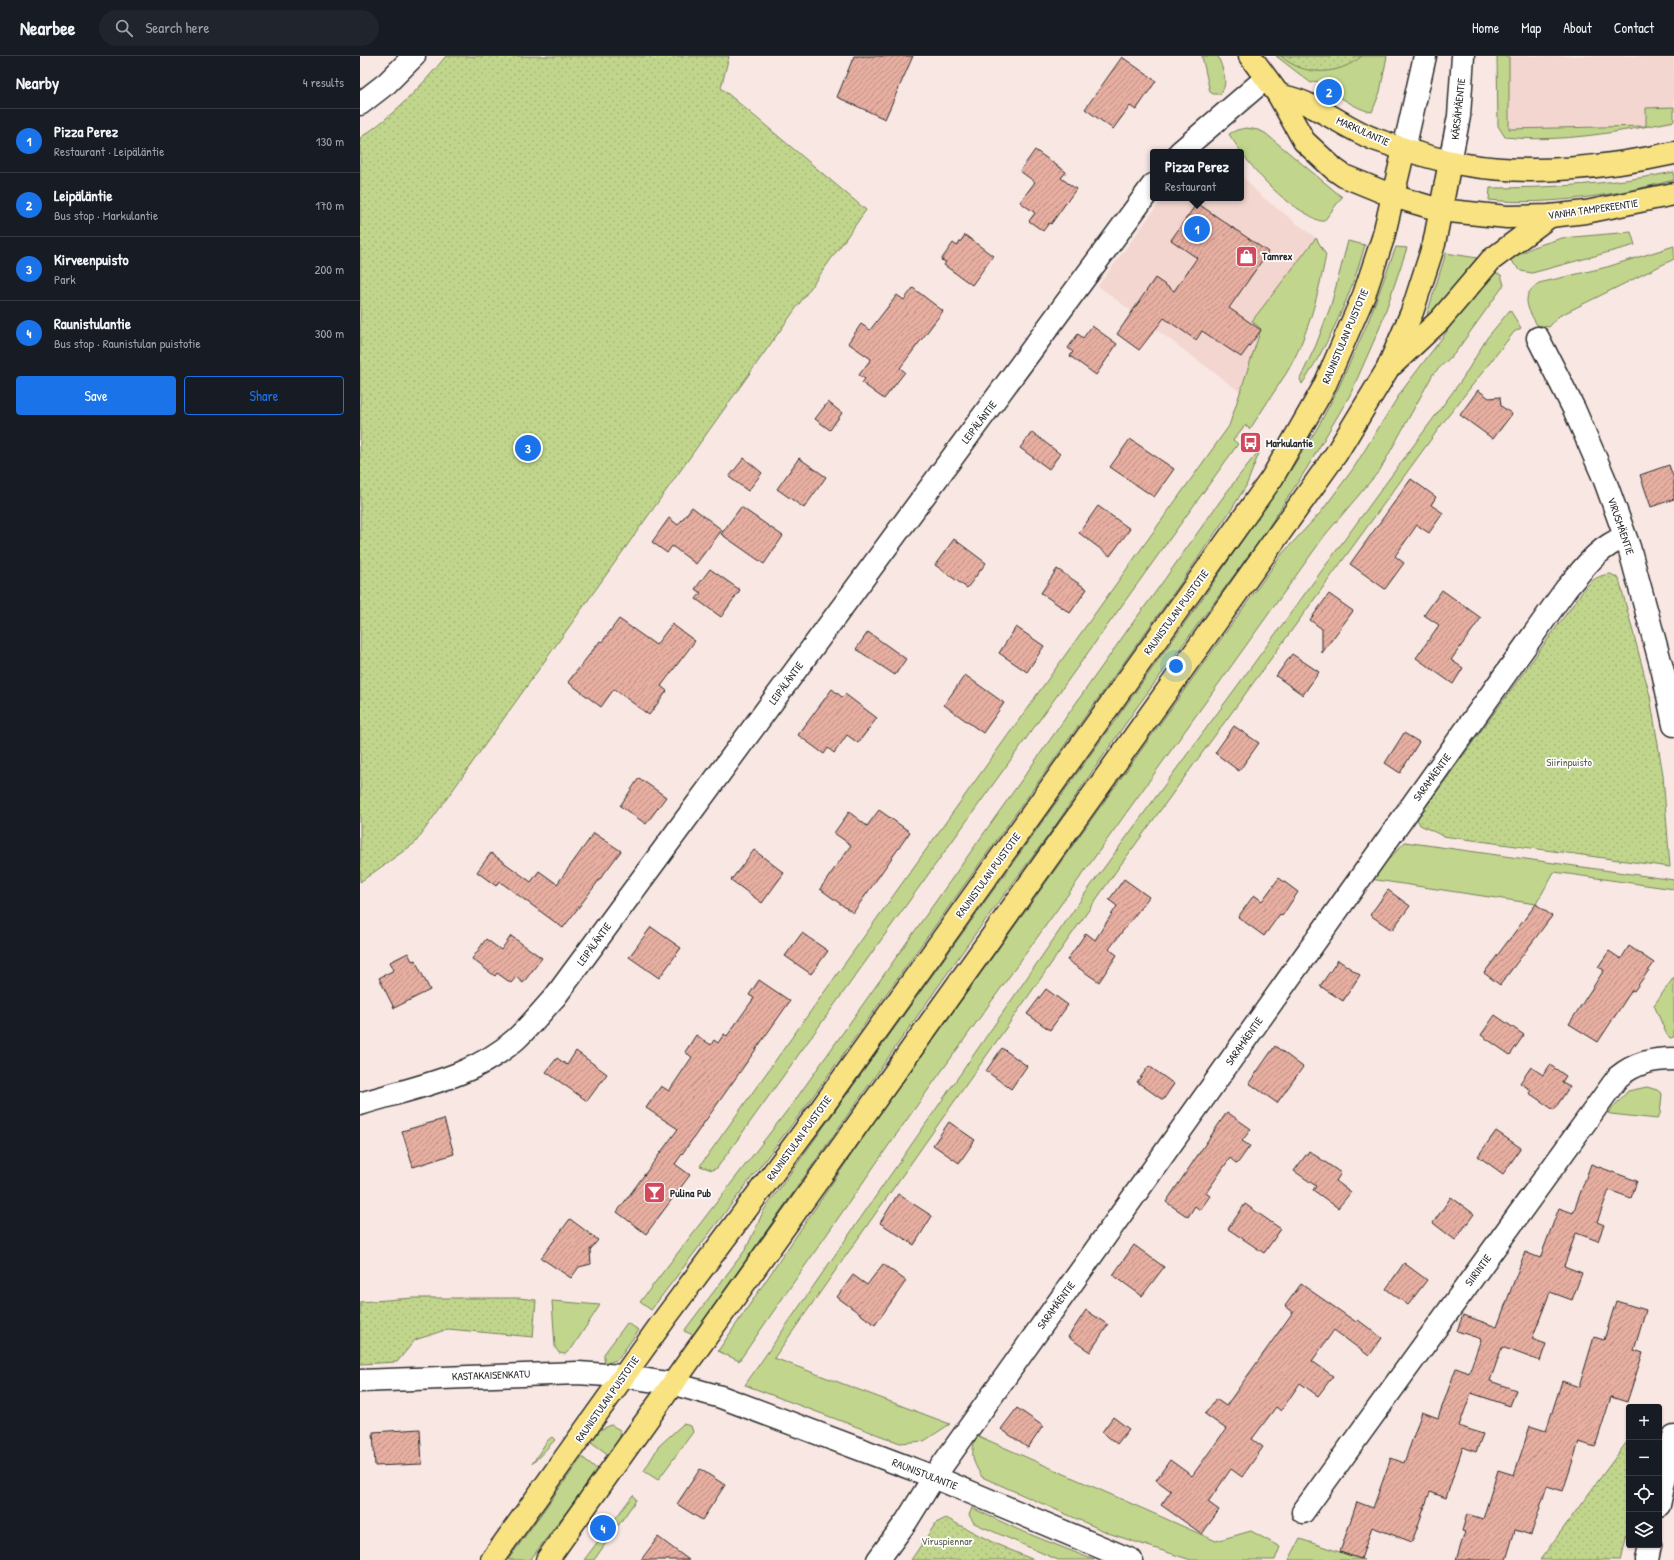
<!DOCTYPE html>
<html lang="en">
<head>
<meta charset="utf-8">
<style>
	body { margin:0; font-family:"Patrick Hand",sans-serif; background:#20242c; color:#f1f3f6 }
	.controls { position:absolute; right:12px; bottom:12px; display:grid; overflow:hidden; border-radius:4px; box-shadow:0 1px 3px #0004 }
	.controls button { width:36px; height:36px; display:grid; place-items:center; padding:0; border:0; border-bottom:1px solid #363941; background:#171b24; color:#f1f3f6; font:20px sans-serif }
	.you { position:absolute; left:816px; top:610px; width:14px; height:14px; margin:-10px; border:3px solid #fff; border-radius:50%; background:#1a73e8; box-shadow:0 0 0 6px #1a73e833 }
	.badge { display:grid; place-items:center; width:26px; height:26px; border-radius:50%; background:#1a73e8; color:#fff; font-size:13px; font-weight:700 }
	.pin { position:absolute; translate:-50% -50%; border:2px solid #fff; box-shadow:0 1px 4px #0006 }
	.popup { position:absolute; left:790px; top:93px; width:94px; height:52px; box-sizing:border-box; display:grid; place-content:center; border-radius:4px; background:#171b24; filter:drop-shadow(0 1px 3px #0005); font-size:13px; white-space:nowrap; color:#9ea1a6 }
	.popup b { font-size:15px; color:#f1f3f6 }
	.popup::after { content:''; position:absolute; left:50%; top:100%; margin-left:-8px; border:8px solid transparent; border-top-color:#171b24 }
	.list { margin:0; padding:0; list-style:none }
	h2 { display:flex; justify-content:space-between; align-items:center; height:52px; margin:0; padding:0 16px; font-size:17px }
	h2 small { font-size:13px; font-weight:400; color:#9ea1a6 }
	.list li { display:grid; grid-template-columns:26px 1fr auto; gap:12px; align-items:center; box-sizing:border-box; height:64px; padding:0 16px; border-top:1px solid #363941 }
	.list b { display:block; font-size:15px; white-space:nowrap }
	.list p { margin:0; font-size:13px; white-space:nowrap; color:#9ea1a6 }
	.list em { font-size:13px; font-style:normal; color:#9ea1a6 }
	.actions { display:flex; gap:8px; padding:12px 16px }
	.actions a { flex:1; padding:9px 0; border:1px solid #1a73e8; border-radius:4px; text-align:center; font-size:14px; color:#1a73e8 }
	.actions .main { background:#1a73e8; color:#fff }
	.icon { flex:none; width:22px; height:22px; fill:none; stroke:currentColor; stroke-width:2; stroke-linecap:round; stroke-linejoin:round }
	.map { position:relative; flex:none; width:1314px; height:1504px; overflow:hidden }
	header { display:flex; align-items:center; gap:24px; box-sizing:border-box; height:56px; padding:0 20px; background:#171b24; border-bottom:1px solid #363941 }
	header strong { font-size:19px }
	nav { display:flex; gap:22px; margin-inline-start:auto; font-size:14px }
	.search { width:280px; height:36px; background:#20242c; display:flex; align-items:center; gap:10px; box-sizing:border-box; padding:0 14px; border-radius:22px; color:#9ea1a6; font-size:15px }
	main { display:flex }
	aside { flex:1; background:#171b24 }
	.map>svg:first-child { display:block }
	.built { fill:#f3d6cf }
	.green { fill:#c1d68c; stroke:#76805c }
	.park { fill:url(#park-dots); stroke:#76805c }
	.building { fill:url(#building-hatch); stroke:#2b2b2b }
	.lines { fill:none; stroke-linecap:round; stroke-linejoin:round }
	.minor-casing { stroke:#2b2b2b; stroke-width:25 }
	.major-casing { stroke:#2b2b2b; stroke-width:25 }
	.minor { stroke:#fff; stroke-width:22 }
	.major { stroke:#f8e281; stroke-width:22 }
	.labels { text-anchor:middle; stroke-width:3.5; stroke-linejoin:round; paint-order:stroke }
	.street-label { font-size:11px; fill:#2b2b2b; stroke:#fff }
	.poi-label { font-size:11px; font-weight:bold; fill:#2b2b2b; stroke:#fff; text-anchor:start }
	.park-label { font-size:11px; fill:#585e48; stroke:#fff }
</style>
</head>
<body>
<header>
<strong>Nearbee</strong>
<div class="search"><svg class="icon" aria-label="search" viewBox="0 0 24 24"><circle cx="10" cy="10" r="6"/><path d="M15 15l6 6"/></svg>Search here</div>
<nav><a>Home</a><a>Map</a><a>About</a><a>Contact</a></nav>
</header>
<main>
<aside>
<h2>Nearby<small>4 results</small></h2>
<ul class="list">
<li><span class="badge">1</span><div><b>Pizza Perez</b><p>Restaurant · Leipäläntie</p></div><em>130 m</em></li>
<li><span class="badge">2</span><div><b>Leipäläntie</b><p>Bus stop · Markulantie</p></div><em>170 m</em></li>
<li><span class="badge">3</span><div><b>Kirveenpuisto</b><p>Park</p></div><em>200 m</em></li>
<li><span class="badge">4</span><div><b>Raunistulantie</b><p>Bus stop · Raunistulan puistotie</p></div><em>300 m</em></li>
</ul>
<div class="actions"><a class="main">Save</a><a>Share</a></div>
</aside>
<div class="map">
<svg width="1314" height="1504" viewBox="0 0 1314 1504">
	<defs>
		<pattern id="park-dots" width="8" height="8" patternUnits="userSpaceOnUse"><rect width="8" height="8" fill="#c1d68c"/><path d="M2 2h.1M6 6h.1" fill="none" stroke="#a6b879" stroke-width="1.8" stroke-linecap="round"/></pattern>
		<pattern id="building-hatch" width="6" height="6" patternUnits="userSpaceOnUse"><rect width="6" height="6" fill="#e7aea1"/><path d="M-1 1l2-2M0 6l6-6M5 7l2-2" fill="none" stroke="#bb8e83"/></pattern>
	</defs>
	<rect width="100%" height="100%" fill="#f8e7e3"/>
	<filter id="ink" filterUnits="userSpaceOnUse"><feTurbulence type="fractalNoise" baseFrequency=".025" numOctaves="2"/><feDisplacementMap in="SourceGraphic" scale="8" xChannelSelector="R" yChannelSelector="G"/><feConvolveMatrix kernelMatrix="1 2 1 2 8 2 1 2 1" color-interpolation-filters="sRGB"/></filter>
	<g filter="url(#ink)">
		<g class="built">
			<polygon points="1144,0 1314,0 1314,67 1255,76 1160,83 1145,70"/>
			<polygon points="881,119 902,141 956,182 966,199 883,338 738,230 803,142 881,142"/>
		</g>
		<g class="green">
			<path d="M842,0H858C862,12 870,27 860,38H853L850,36Z"/>
			<path d="M916,0H1027L1020,36L1012,56C996,54 970,34 956,25L951,27Z"/>
			<path d="M1137,0H1149V73L1286,70V52L1314,51V65C1260,76 1200,87 1145,81L1138,70Z"/>
			<path d="M886,72L898,74L905,77L982,141L964,165C958,166 953,161 947,158C914,140 889,109 869,78L877,74Z"/>
			<path d="M1314,116V124C1257,139 1188,150 1129,144L1130,132C1192,132 1253,128 1314,116Z"/>
			<polygon points="1271,176 1275,189 1172,217 1161,215 1150,204 1173,191 1202,182"/>
			<path d="M956,182L966,199C958,239 948,280 927,316C915,335 902,354 890,373L885,369L873,384L878,388L357,1112L352,1114L340,1110L869,370L901,273L892,265Z"/>
			<path d="M988,185L1005,189C991,238 971,284 942,328L940,323L956,289L971,249Z"/>
			<path d="M1314,190V203L1199,260L1189,271L1177,269C1168,253 1159,240 1179,227L1247,211Z"/>
			<polygon points="1036,191 1047,192 1020,271 990,339 947,412 902,481 777,651 690,777 615,878 333,1279 324,1275 386,1193 404,1154 840,546 936,406 958,371 978,333 1008,266"/>
			<polygon points="1086,197 1117,202 1070,260 1067,258"/>
			<polygon points="1134,216 1141,219 1144,229 1095,297 1073,318 1020,414 965,479 533,1083 379,1305 358,1295 509,1073 922,498 961,456 993,413 1041,336 1085,278 1105,247"/>
			<polygon points="1150,254 1161,272 1154,276 1085,364 759,811 414,1302 590,1368 564,1385 540,1387 385,1329 727,835 1103,322 1127,282"/>
			<path d="M897,397H899L886,430L871,454L820,528L446,1050L291,1254L280,1246L436,1043L774,565C816,510 853,451 897,397Z"/>
			<polygon points="1045,786 1314,824 1314,833 1194,816 1176,848 1010,823"/>
			<polygon points="1314,921 1314,981 1310,982 1306,977 1294,949"/>
			<polygon points="1287,1031 1297,1034 1302,1038 1300,1058 1297,1063 1251,1058 1248,1057 1268,1035"/>
			<polygon points="192,1245 240,1249 212,1292 205,1298 199,1297 195,1291"/>
			<polygon points="267,1267 279,1274 257,1304 247,1307 244,1304 244,1298"/>
			<polygon points="323,1368 331,1370 333,1376 298,1424 284,1415 299,1390"/>
			<path d="M251,1369L260,1374C262,1385 255,1391 249,1399L231,1386L238,1375Z"/>
			<path d="M616,1379L856,1485L891,1475L920,1491L915,1504H831L751,1478L622,1421C611,1403 611,1399 616,1379Z"/>
			<polygon points="192,1381 195,1384 172,1408 187,1385"/>
			<polygon points="222,1401 238,1414 170,1504 148,1504"/>
			<polygon points="273,1439 276,1444 234,1504 224,1504"/>
			<polygon points="612,1452 659,1474 734,1504 698,1504 614,1467 609,1459"/>
			<polygon points="940,1483 1004,1504 929,1504"/>
		</g>
		<g class="park">
			<path d="M86,0H369L361,32L506,154L55,787L0,826V82C33,60 61,31 86,0Z"/>
			<path d="M921,0H1002C978,20 944,21 921,0Z"/>
			<path d="M1251,518L1259,523L1290,640L1303,719L1310,811L1083,780L1060,769L1057,763L1225,532C1233,523 1239,519 1251,518Z"/>
			<polygon points="53,1242 159,1242 176,1244 173,1281 88,1273 55,1284 37,1306 0,1308 0,1246"/>
			<polygon points="1269,1383 1269,1470 1261,1504 1180,1504"/>
			<polygon points="586,1462 636,1488 674,1504 551,1504 576,1467"/>
		</g>
		<g class="building">
			<polygon points="494,0 553,0 525,63 477,41"/>
			<polygon points="762,1 796,25 776,54 770,50 753,73 725,53"/>
			<polygon points="675,94 706,116 701,122 716,133 691,168 689,167 683,175 669,165 675,157 660,146 675,126 660,115"/>
			<polygon points="837,147 908,196 869,252 901,274 881,301 842,275 836,284 804,262 779,294 757,278 795,222 814,235 837,202 811,184"/>
			<polygon points="605,179 633,200 612,229 584,209 586,206 581,204 593,187 597,190"/>
			<polygon points="553,232 583,255 540,312 545,316 524,343 502,327 505,323 499,319 511,303 488,287 501,268 510,274 537,239 544,244"/>
			<polygon points="732,270 757,288 736,319 710,300 713,296 708,292 718,278 723,282"/>
			<polygon points="1118,334 1129,342 1140,341 1141,350 1152,358 1133,383 1100,359"/>
			<polygon points="468,346 482,357 470,374 455,363"/>
			<polygon points="672,376 700,398 689,413 660,392"/>
			<polygon points="770,383 814,413 794,441 750,411"/>
			<polygon points="384,402 402,417 388,435 369,421"/>
			<polygon points="439,402 466,421 444,452 417,433"/>
			<polygon points="1309,409 1314,423 1314,443 1291,451 1280,419"/>
			<polygon points="1051,423 1076,441 1071,449 1083,457 1069,477 1057,469 1035,500 1044,507 1025,533 990,508"/>
			<polygon points="738,450 770,473 750,500 719,477"/>
			<polygon points="332,451 362,474 336,508 312,490 307,497 292,486 309,462 318,469"/>
			<polygon points="381,451 423,480 404,508 361,478"/>
			<polygon points="594,483 626,507 607,532 575,509"/>
			<polygon points="350,513 380,534 361,561 336,543 341,537 335,533"/>
			<polygon points="697,513 727,533 710,557 681,537"/>
			<polygon points="1082,534 1121,562 1091,604 1103,612 1093,628 1056,602 1079,569 1064,559"/>
			<polygon points="969,538 993,555 962,597 962,573 950,564"/>
			<polygon points="259,563 296,589 312,568 335,585 301,630 307,635 289,659 254,633 241,651 208,626 240,585 242,586"/>
			<polygon points="656,571 684,590 667,616 639,597"/>
			<polygon points="508,576 546,603 535,619 496,593"/>
			<polygon points="932,598 959,616 943,639 916,620"/>
			<polygon points="605,619 644,647 623,677 584,649"/>
			<polygon points="472,633 482,641 485,638 517,662 498,687 487,679 474,697 468,692 464,698 438,679"/>
			<polygon points="874,670 899,687 879,715 855,697"/>
			<polygon points="1044,677 1059,686 1040,717 1025,707"/>
			<polygon points="279,722 306,741 286,768 260,750"/>
			<polygon points="519,754 550,776 493,857 460,833 491,789 474,777 489,756 507,770"/>
			<polygon points="234,777 261,795 203,872 139,825 136,830 117,816 131,797 171,826 179,815 197,828"/>
			<polygon points="394,794 424,817 402,847 371,824"/>
			<polygon points="919,822 938,836 922,860 920,858 904,880 878,861 894,839 902,845"/>
			<polygon points="764,823 789,841 749,893 757,899 739,926 707,904 726,877 735,884 757,850 749,844"/>
			<polygon points="1028,834 1050,850 1032,874 1010,859"/>
			<polygon points="1176,848 1192,860 1140,929 1124,917"/>
			<polygon points="291,871 321,892 299,922 269,901"/>
			<polygon points="442,877 468,895 451,918 425,900"/>
			<polygon points="151,880 182,902 163,927 156,921 151,927 137,917 135,920 112,903 126,883 141,894"/>
			<polygon points="1269,890 1294,907 1274,935 1272,934 1238,986 1209,968 1244,914 1238,911 1249,895 1261,903"/>
			<polygon points="48,897 52,905 55,904 70,934 34,952 19,922 34,914 30,906"/>
			<polygon points="978,904 1000,919 983,945 960,930"/>
			<polygon points="399,924 430,945 315,1108 330,1119 286,1178 257,1156 318,1073 286,1052 301,1030 309,1035 332,1001 325,996 336,979 351,989 354,984 358,987 364,978 367,980 394,942 389,939"/>
			<polygon points="686,933 708,949 690,974 667,958"/>
			<polygon points="1135,959 1164,979 1150,999 1121,979"/>
			<polygon points="915,990 943,1011 917,1047 889,1027"/>
			<polygon points="642,992 667,1010 651,1033 626,1015"/>
			<polygon points="216,995 247,1018 227,1045 186,1016 197,1002 207,1009"/>
			<polygon points="1190,1009 1206,1020 1202,1026 1210,1030 1194,1054 1169,1037 1171,1034 1160,1027 1171,1011 1183,1019"/>
			<polygon points="789,1010 814,1028 803,1044 777,1026"/>
			<polygon points="867,1056 891,1073 882,1085 890,1090 877,1108 870,1102 846,1137 850,1140 840,1154 835,1150 828,1161 806,1146"/>
			<polygon points="84,1063 94,1098 53,1111 42,1075"/>
			<polygon points="589,1066 615,1084 599,1107 573,1089"/>
			<polygon points="1136,1075 1161,1092 1143,1118 1118,1100"/>
			<polygon points="949,1095 981,1117 976,1125 991,1136 978,1152 953,1134 956,1130 934,1115"/>
			<polygon points="1231,1108 1277,1125 1271,1142 1249,1134 1237,1166 1244,1169 1238,1185 1216,1177 1204,1210 1222,1217 1212,1244 1190,1236 1172,1283 1186,1288 1180,1305 1142,1291 1130,1325 1156,1334 1150,1350 1111,1337 1099,1370 1123,1378 1116,1396 1103,1391 1086,1442 1070,1436 1052,1486 1012,1471 1001,1503 980,1496 997,1446 1013,1452 1031,1402 1044,1407 1062,1356 1078,1362 1096,1312 1109,1317 1121,1283 1097,1275 1103,1259 1137,1271 1165,1196 1180,1202 1199,1152 1213,1157"/>
			<polygon points="538,1138 572,1160 554,1189 520,1167"/>
			<polygon points="1091,1141 1114,1158 1095,1184 1073,1167"/>
			<polygon points="885,1148 921,1173 904,1197 868,1173"/>
			<polygon points="210,1163 238,1184 230,1194 231,1208 219,1211 211,1222 181,1202"/>
			<polygon points="774,1189 804,1211 782,1240 753,1219"/>
			<polygon points="1044,1207 1067,1224 1048,1249 1026,1233"/>
			<polygon points="523,1208 546,1225 515,1269 477,1241 493,1219 507,1229"/>
			<polygon points="941,1228 996,1266 998,1264 1022,1282 1009,1300 974,1274 952,1305 973,1320 958,1340 940,1327 921,1355 916,1351 892,1383 903,1391 882,1421 871,1413 848,1446 859,1454 842,1478 801,1449 811,1435 796,1424 810,1404 832,1420 866,1373 845,1358 856,1343 866,1350 933,1256 925,1250"/>
			<polygon points="1256,1245 1286,1254 1274,1294 1283,1297 1267,1346 1251,1341 1235,1391 1219,1386 1203,1435 1187,1430 1171,1479 1155,1474 1146,1504 1096,1504 1105,1476 1102,1475 1107,1458 1123,1463 1138,1414 1154,1419 1170,1370 1186,1375 1202,1325 1219,1331 1234,1281 1244,1284"/>
			<polygon points="726,1254 748,1269 730,1296 708,1281"/>
			<polygon points="657,1352 683,1370 668,1392 641,1373"/>
			<polygon points="753,1361 769,1373 757,1388 742,1376"/>
			<polygon points="60,1373 62,1408 15,1410 13,1376"/>
			<polygon points="340,1413 365,1429 342,1464 317,1448"/>
			<polygon points="298,1481 329,1504 281,1504"/>
		</g>
		<g class="lines">
			<defs>
				<g id="minor">
					<polyline points="0,48 27,27 54,0"/>
					<polyline points="1044,93 1065,0"/>
					<polyline points="820,96 905,23"/>
					<polyline points="1090,106 1099,60 1103,0"/>
					<polyline points="1178,282 1214,353 1244,422 1269,491 1303,616 1314,669"/>
					<path d="M0,1048C54,1031 113,1022 156,983C170,970 182,955 195,941L793,129"/>
					<polyline points="0,1325 218,1317 262,1320 314,1328 361,1341 574,1421 771,1504"/>
					<polyline points="1299,1449 1314,1380"/>
					<path d="M943,1456L1258,1021C1275,1007 1292,1003 1314,1003"/>
					<path d="M518,1504L546,1466L574,1421L1206,533C1225,511 1237,492 1265,481"/>
					<polyline points="1287,1504 1290,1489"/>
				</g>
				<g id="major">
					<polyline points="890,0 918,38 944,85 974,113 984,120 1033,140 1080,154 1147,161 1190,160 1226,156 1314,138"/>
					<path d="M918,38C928,42 940,44 949,49C971,59 991,74 1014,83C1043,93 1075,104 1107,109C1172,120 1250,111 1314,97"/>
					<polyline points="1033,308 1080,264 1131,204 1190,160"/>
					<polyline points="132,1504 306,1261 461,1053 912,422 964,331 1004,239 1023,182 1044,93"/>
					<polyline points="187,1504 976,398 1027,314 1052,256 1074,188 1090,106"/>
				</g>
			</defs>
			<use href="#minor" class="minor-casing"/>
			<use href="#major" class="major-casing"/>
			<use href="#minor" class="minor"/>
			<use href="#major" class="major"/>
		</g>
	</g>
	<defs>
		<symbol id="shop-square" viewBox="-11 -11 22 22"><rect x="-9" y="-9" width="18" height="18" rx="4" fill="#d1495b" stroke="#fff"/><path d="M-5-2.5h2.3a2.7 3.5 0 0 1 5.4 0H5L5.5 6h-11ZM-1.5-2.5h3a1.5 2.3 0 0 0-3 0Z" fill="#fff"/></symbol>
		<symbol id="bus-square" viewBox="-11 -11 22 22"><rect x="-9" y="-9" width="18" height="18" rx="4" fill="#d1495b" stroke="#fff"/><path d="M-5-6H5V4H4V6H2V4H-2V6H-4V4H-5ZM-3.5-4V0h7V-4ZM-3.5 1.2v1.5H-2V1.2ZM2 1.2v1.5H3.5V1.2Z" fill="#fff"/></symbol>
		<symbol id="bar-square" viewBox="-11 -11 22 22"><rect x="-9" y="-9" width="18" height="18" rx="4" fill="#d1495b" stroke="#fff"/><path d="M-6-5H6L.8 .8V4.5H3.5V6h-7V4.5H-.8V.8Z" fill="#fff"/></symbol>
	</defs>
	<g fill-rule="evenodd">
		<use href="#shop-square" x="874" y="188" width="25" height="25"/>
		<use href="#bus-square" x="878" y="374" width="25" height="25"/>
		<use href="#bar-square" x="282" y="1124" width="25" height="25"/>
	</g>
	<g class="labels">
		<g class="street-label">
			<text transform="translate(1098 53) rotate(-84)" y="4">KÄRSÄMÄENTIE</text>
			<text transform="translate(1003 75) rotate(24)" y="4">MARKULANTIE</text>
			<text transform="translate(1233 153) rotate(-8)" y="4">VANHA TAMPEREENTIE</text>
			<text transform="translate(985 280) rotate(-67)" y="4">RAUNISTULAN PUISTOTIE</text>
			<text transform="translate(619 366) rotate(-53)" y="4">LEIPÄLÄNTIE</text>
			<text transform="translate(1261 470) rotate(71)" y="4">VIRUSMÄENTIE</text>
			<text transform="translate(816 556) rotate(-54)" y="4">RAUNISTULAN PUISTOTIE</text>
			<text transform="translate(426 627) rotate(-54)" y="4">LEIPÄLÄNTIE</text>
			<text transform="translate(1072 721) rotate(-54)" y="4">SARAMÄENTIE</text>
			<text transform="translate(628 819) rotate(-54)" y="4">RAUNISTULAN PUISTOTIE</text>
			<text transform="translate(234 888) rotate(-54)" y="4">LEIPÄLÄNTIE</text>
			<text transform="translate(884 985) rotate(-55)" y="4">SARAMÄENTIE</text>
			<text transform="translate(439 1082) rotate(-54)" y="4">RAUNISTULAN PUISTOTIE</text>
			<text transform="translate(1118 1214) rotate(-54)" y="4">SIIRINTIE</text>
			<text transform="translate(696 1249) rotate(-54)" y="4">SARAMÄENTIE</text>
			<text transform="translate(131 1319) rotate(-2)" y="4">KASTAKAISENKATU</text>
			<text transform="translate(247 1343) rotate(-55)" y="4">RAUNISTULAN PUISTOTIE</text>
			<text transform="translate(565 1418) rotate(21)" y="4">RAUNISTULANTIE</text>
		</g>
		<g class="poi-label">
			<text x="902" y="204">Tamrex</text>
			<text x="906" y="391">Markulantie</text>
			<text x="310" y="1141">Pulina Pub</text>
		</g>
		<g class="park-label">
			<text x="1209" y="710">Siirinpuisto</text>
			<text x="587" y="1489">Viruspiennar</text>
		</g>
	</g>
</svg>
<div class="controls">
<button>+</button>
<button>−</button>
<button><svg class="icon" aria-label="locate" viewBox="0 0 24 24"><circle cx="12" cy="12" r="6"/><path d="M12 2v4M12 18v4M2 12h4M18 12h4"/></svg></button>
<button><svg class="icon" aria-label="layers" viewBox="0 0 24 24"><path d="M12 4l9 5-9 5-9-5zM3 14l9 5 9-5"/></svg></button>
</div>
<div class="you"></div>
<div class="pin badge" style="left:837px;top:173px">1</div>
<div class="popup"><b>Pizza Perez</b>Restaurant</div>
<div class="pin badge" style="left:969px;top:36px">2</div>
<div class="pin badge" style="left:168px;top:392px">3</div>
<div class="pin badge" style="left:243px;top:1472px">4</div>
</div>
</main>
</body>
</html>
